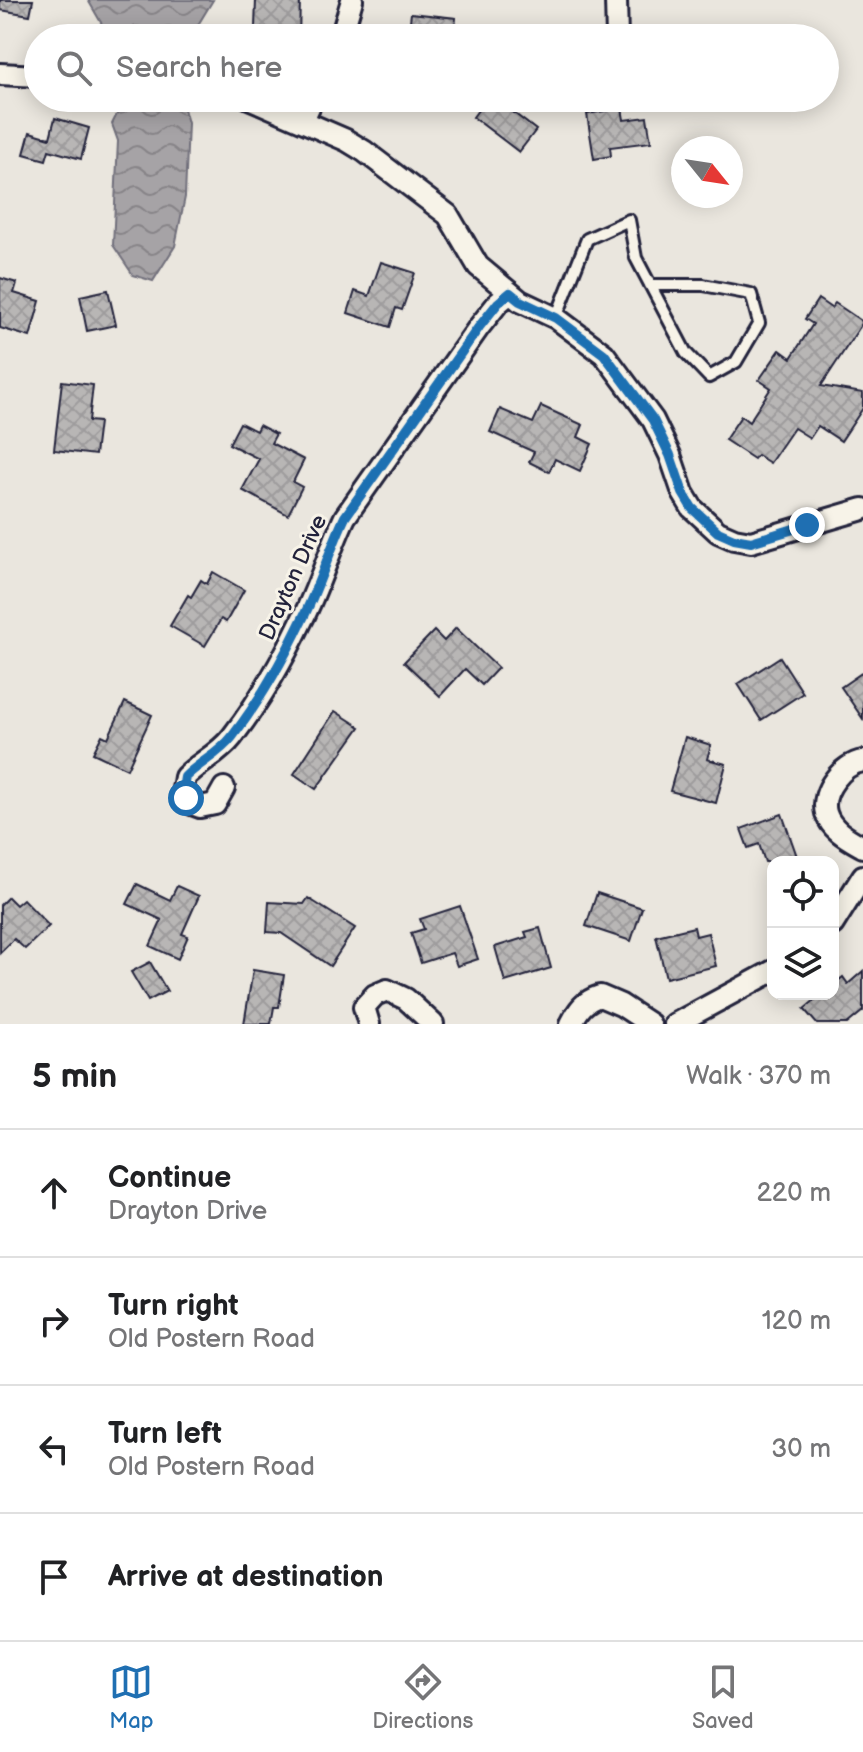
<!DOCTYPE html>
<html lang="en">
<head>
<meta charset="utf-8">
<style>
	body { margin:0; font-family:"Balsamiq Sans",sans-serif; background:#f6f6f6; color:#202124 }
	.controls { position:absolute; right:24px; bottom:24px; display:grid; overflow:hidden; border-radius:16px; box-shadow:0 4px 20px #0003 }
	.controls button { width:72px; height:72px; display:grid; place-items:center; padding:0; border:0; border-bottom:2px solid #e0e0e0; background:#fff; color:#202124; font:40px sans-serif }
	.compass { position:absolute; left:671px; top:136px; width:72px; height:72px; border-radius:50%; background:#fff; box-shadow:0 4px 20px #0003; rotate:120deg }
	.stop { position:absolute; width:24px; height:24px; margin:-18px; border:6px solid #1f6fb2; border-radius:50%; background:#fff }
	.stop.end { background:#1f6fb2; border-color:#fff; box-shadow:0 2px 8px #0008 }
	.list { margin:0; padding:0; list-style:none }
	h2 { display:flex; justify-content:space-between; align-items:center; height:104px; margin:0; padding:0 32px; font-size:34px }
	h2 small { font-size:26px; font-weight:400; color:#757577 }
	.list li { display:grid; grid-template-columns:52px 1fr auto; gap:24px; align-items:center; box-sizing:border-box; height:128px; padding:0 32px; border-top:2px solid #e0e0e0 }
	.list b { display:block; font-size:30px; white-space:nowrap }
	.list p { margin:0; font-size:26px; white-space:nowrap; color:#757577 }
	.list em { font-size:26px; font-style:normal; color:#757577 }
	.icon { flex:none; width:44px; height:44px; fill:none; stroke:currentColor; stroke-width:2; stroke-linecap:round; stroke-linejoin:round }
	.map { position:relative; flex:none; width:863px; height:1024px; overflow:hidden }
	.search { position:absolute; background:#fff; box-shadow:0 4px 20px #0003; left:24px; right:24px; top:24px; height:88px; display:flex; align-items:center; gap:20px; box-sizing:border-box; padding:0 28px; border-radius:44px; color:#757577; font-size:30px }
	.sheet { height:616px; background:#fff }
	nav { display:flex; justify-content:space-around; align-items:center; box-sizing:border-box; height:112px; border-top:2px solid #e0e0e0; background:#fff; font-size:22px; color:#757577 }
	nav a { display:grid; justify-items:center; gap:4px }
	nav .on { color:#1f6fb2 }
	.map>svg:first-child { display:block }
	.water { fill:url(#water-waves); stroke:#716f7b; stroke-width:2 }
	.building { fill:url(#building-cross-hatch); stroke:#22223b; stroke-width:2 }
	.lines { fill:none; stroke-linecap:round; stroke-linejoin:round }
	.service-casing { stroke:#22223b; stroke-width:16 }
	.minor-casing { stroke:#22223b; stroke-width:26 }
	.service { stroke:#f7f3e8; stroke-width:10 }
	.minor { stroke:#f7f3e8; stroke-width:20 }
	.route { stroke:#1f6fb2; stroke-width:10 }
	.labels { text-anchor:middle; stroke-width:6; stroke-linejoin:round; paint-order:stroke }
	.street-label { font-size:22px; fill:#22223b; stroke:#f7f3e8 }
</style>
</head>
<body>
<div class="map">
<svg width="863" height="1024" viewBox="0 0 863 1024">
	<defs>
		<pattern id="water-waves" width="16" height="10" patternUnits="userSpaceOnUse" patternTransform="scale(2)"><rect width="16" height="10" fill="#a6a3a6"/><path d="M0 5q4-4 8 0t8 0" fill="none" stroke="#878488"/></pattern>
		<pattern id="building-cross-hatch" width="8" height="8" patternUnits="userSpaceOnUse" patternTransform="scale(2)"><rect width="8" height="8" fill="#b8b6b5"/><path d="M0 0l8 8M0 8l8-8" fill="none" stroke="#9e9c9d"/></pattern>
	</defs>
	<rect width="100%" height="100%" fill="#eae6de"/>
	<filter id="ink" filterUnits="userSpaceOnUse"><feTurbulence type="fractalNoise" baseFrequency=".0125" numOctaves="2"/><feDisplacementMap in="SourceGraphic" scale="16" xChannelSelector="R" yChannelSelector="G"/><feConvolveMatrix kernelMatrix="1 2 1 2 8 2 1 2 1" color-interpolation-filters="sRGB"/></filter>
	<g filter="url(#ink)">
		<g class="water">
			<polygon points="88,0 213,0 196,28 185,38 110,38"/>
			<polygon points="131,98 181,98 188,123 185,197 175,246 153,281 133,275 113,245 118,141 112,124 120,108"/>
		</g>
		<g class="building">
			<polygon points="0,0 33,0 30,15 0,10"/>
			<polygon points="256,0 300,0 299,38 267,37 267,28 255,28"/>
			<polygon points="411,13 456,18 454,38 408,38"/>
			<polygon points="487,98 511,98 505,106 536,130 519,152 473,117"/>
			<polygon points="622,108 624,120 647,117 651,142 610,147 611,156 594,159 587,114"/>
			<polygon points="55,118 89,128 81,159 49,150 46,160 24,154 30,132 50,138"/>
			<polygon points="381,262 415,273 402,310 396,308 390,327 348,313 355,291 369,296"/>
			<polygon points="0,278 17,283 14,293 40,301 30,337 0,328"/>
			<polygon points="108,290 116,325 87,331 80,296"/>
			<polygon points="818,299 831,308 835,303 863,322 821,386 863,393 863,408 841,441 818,426 810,438 794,428 770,463 757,455 754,459 725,440 741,416 749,422 771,388 759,380 780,350 791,358 813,324 805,319"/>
			<polygon points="62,381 93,385 89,421 99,422 95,455 54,450"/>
			<polygon points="541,406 583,425 578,437 592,444 580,471 555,459 549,472 529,462 534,452 490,432 500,409 533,423"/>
			<polygon points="240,423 256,431 259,425 276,434 271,443 304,460 293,482 302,487 288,515 242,490 259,459 229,444"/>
			<polygon points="213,572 244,590 226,622 221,619 205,646 170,626 188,595 191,597 201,580 207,584"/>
			<polygon points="456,628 498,668 482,685 465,669 440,696 404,662 434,631 444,641"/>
			<polygon points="780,657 803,693 761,720 738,684"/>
			<polygon points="863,672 863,719 841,687"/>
			<polygon points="125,702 152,715 127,769 93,753 102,735 108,738"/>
			<polygon points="335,711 360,727 316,789 294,774"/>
			<polygon points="685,737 711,745 707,759 726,764 716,803 670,791"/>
			<polygon points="782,814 799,862 765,862 759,844 748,848 741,829"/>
			<polygon points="137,884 170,900 177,886 199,896 182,934 188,936 178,959 150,946 162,920 127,904"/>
			<polygon points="597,893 642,908 631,941 586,926"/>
			<polygon points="8,897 16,905 23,899 49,926 25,949 14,939 0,953 0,905"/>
			<polygon points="308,898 355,928 330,966 281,933 267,932 269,902 304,904"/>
			<polygon points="460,906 478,959 457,966 452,953 421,963 411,933 424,929 420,919"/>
			<polygon points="694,927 696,936 708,933 716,966 666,978 656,936"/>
			<polygon points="540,928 551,968 505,982 495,947 527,937 525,932"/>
			<polygon points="150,962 167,991 148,1001 131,972"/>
			<polygon points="253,970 284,975 279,1007 274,1007 271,1024 244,1024"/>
			<polygon points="863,971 863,1011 847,1024 817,1024 804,1009 822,994 833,994 833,985 843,977 848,984"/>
		</g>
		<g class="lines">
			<defs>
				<polyline id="service" points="556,318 587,239 629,220 636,258 686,353 709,377 736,362 759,323 751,294 703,285 650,285"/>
				<g id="minor">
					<polyline points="616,0 617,38"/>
					<polyline points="341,38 352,0"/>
					<polyline points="0,74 38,76"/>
					<polyline points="249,98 346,140 364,151 448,215 478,266 520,301 556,318 604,354 653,420 670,455 683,493 692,508 718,532 734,539 751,542 863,509"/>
					<polyline points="303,120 313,98"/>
					<path d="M863,761C843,764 820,791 826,813C831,830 849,839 863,847"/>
					<path d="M224,788L215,804L200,807L192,804L183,789L185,777C200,762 219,754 232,737C259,702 283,660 302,620C319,587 329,551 345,517L479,327L498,303L510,293"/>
					<polyline points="833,924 863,876"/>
					<polyline points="369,1024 364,1007 375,995 387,990 406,999 433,1024"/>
					<path d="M571,1024C578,1010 584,1001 600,996L621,1005L650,1024"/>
					<polyline points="675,1024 773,971"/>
				</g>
			</defs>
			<use href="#service" class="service-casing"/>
			<use href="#minor" class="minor-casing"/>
			<use href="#service" class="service"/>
			<use href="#minor" class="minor"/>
		</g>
	</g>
	<g class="lines" filter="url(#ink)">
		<path class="route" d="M186,798L183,789L185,777C200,762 219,754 232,737C259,702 283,660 302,620C319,587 329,551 345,517L479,327L498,303L510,293L520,301L556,318L604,354L653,420L670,455L683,493L692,508L718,532L734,539L751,542L807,525"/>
	</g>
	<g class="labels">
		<g class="street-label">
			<text transform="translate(292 577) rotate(-66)" y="8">Drayton Drive</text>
		</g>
	</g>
</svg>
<div class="controls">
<button><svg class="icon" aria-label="locate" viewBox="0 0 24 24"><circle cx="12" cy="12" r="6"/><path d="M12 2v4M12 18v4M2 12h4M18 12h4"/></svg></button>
<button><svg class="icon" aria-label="layers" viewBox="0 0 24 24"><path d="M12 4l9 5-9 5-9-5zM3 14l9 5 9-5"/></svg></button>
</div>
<svg class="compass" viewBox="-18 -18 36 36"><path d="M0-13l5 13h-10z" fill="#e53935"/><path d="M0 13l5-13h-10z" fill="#757577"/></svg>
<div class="stop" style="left:186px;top:798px"></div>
<div class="stop end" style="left:807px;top:525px"></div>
<div class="search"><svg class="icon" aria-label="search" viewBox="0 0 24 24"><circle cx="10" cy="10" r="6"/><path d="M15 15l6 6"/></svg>Search here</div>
</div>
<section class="sheet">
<h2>5 min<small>Walk · 370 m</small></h2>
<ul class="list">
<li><svg class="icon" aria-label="ahead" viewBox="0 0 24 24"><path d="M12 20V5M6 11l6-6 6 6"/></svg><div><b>Continue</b><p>Drayton Drive</p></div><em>220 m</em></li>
<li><svg class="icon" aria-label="right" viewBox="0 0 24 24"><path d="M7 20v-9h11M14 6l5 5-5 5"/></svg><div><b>Turn right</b><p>Old Postern Road</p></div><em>120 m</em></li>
<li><svg class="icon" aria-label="left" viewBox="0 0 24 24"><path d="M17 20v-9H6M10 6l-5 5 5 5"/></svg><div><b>Turn left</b><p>Old Postern Road</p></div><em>30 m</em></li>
<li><svg class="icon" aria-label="arrive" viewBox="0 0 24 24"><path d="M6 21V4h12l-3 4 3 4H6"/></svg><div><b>Arrive at destination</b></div></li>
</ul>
</section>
<nav>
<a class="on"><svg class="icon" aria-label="map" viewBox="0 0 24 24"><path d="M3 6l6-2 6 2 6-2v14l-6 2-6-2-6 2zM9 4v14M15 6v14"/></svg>Map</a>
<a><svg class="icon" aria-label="directions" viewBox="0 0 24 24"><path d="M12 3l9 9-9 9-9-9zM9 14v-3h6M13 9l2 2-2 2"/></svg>Directions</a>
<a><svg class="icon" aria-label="saved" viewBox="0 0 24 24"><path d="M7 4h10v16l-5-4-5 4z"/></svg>Saved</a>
</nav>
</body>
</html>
